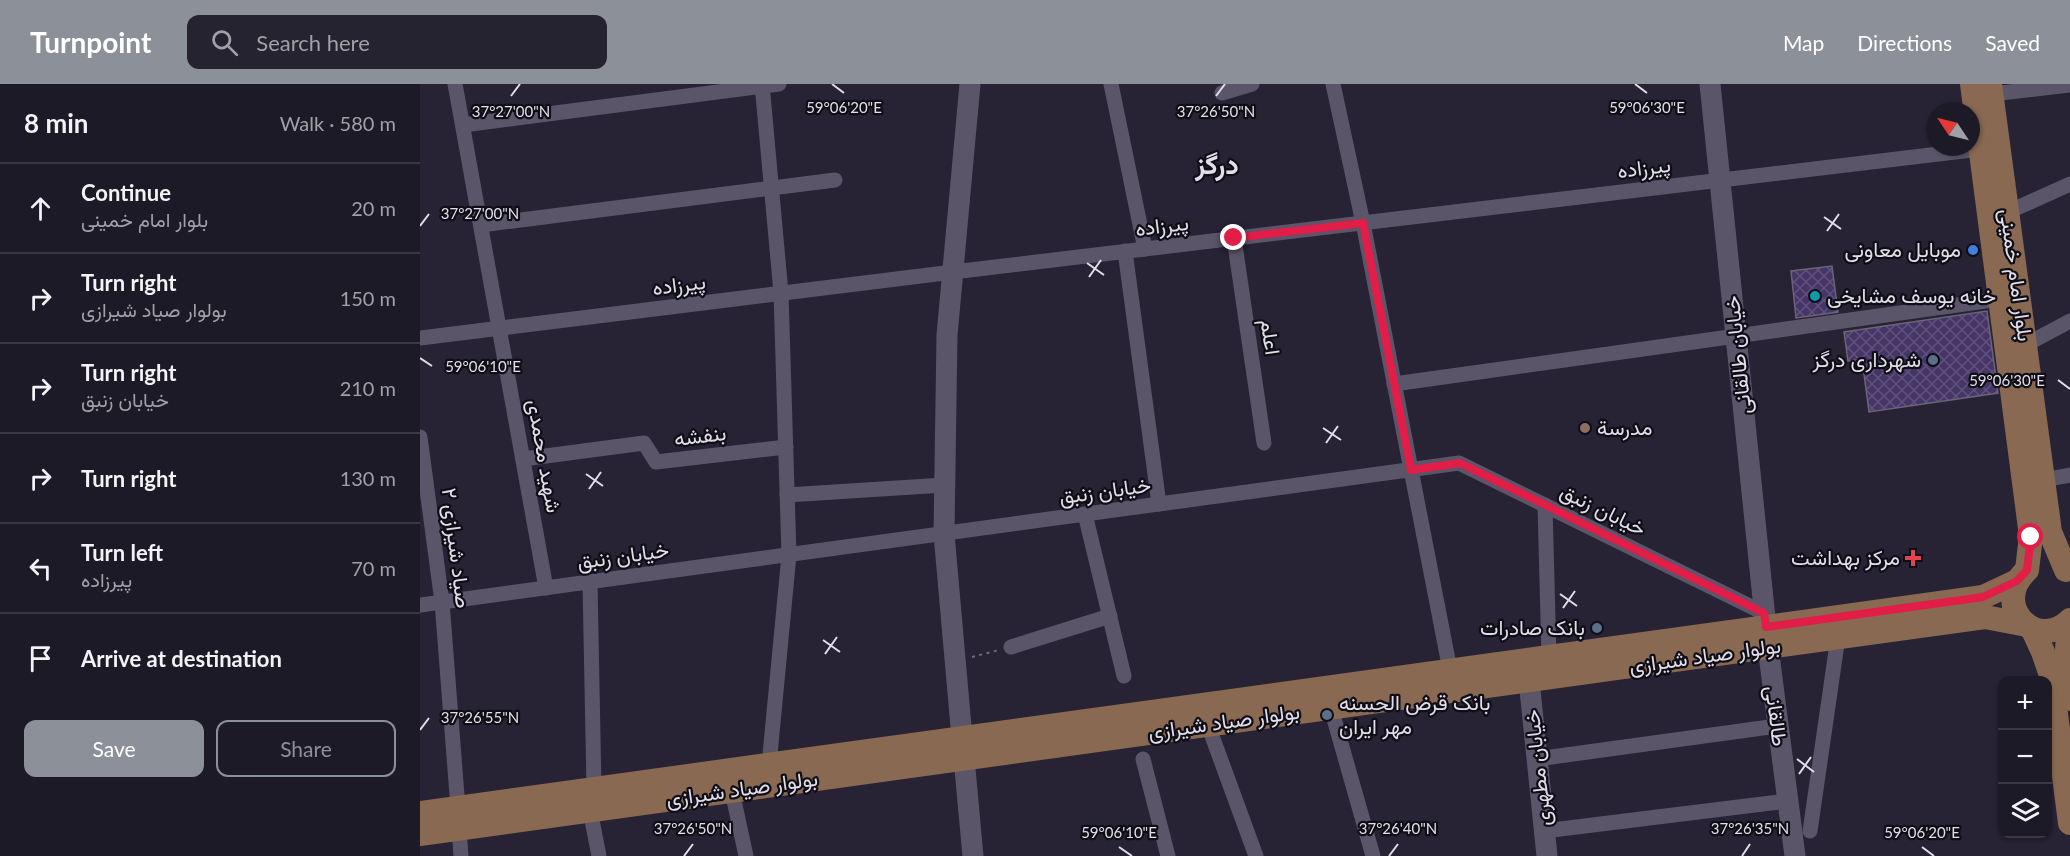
<!DOCTYPE html>
<html lang="en">
<head>
<meta charset="utf-8">
<style>
	body { margin:0; font-family:Lato,Vazirmatn,sans-serif; background:#25232f; color:#f1f3f6 }
	.controls { position:absolute; right:18px; bottom:18px; display:grid; overflow:hidden; border-radius:12px; box-shadow:0 2px 4px #0004 }
	.controls button { width:54px; height:54px; display:grid; place-items:center; padding:0; border:0; border-bottom:2px solid #3b3844; background:#1d1a27; color:#f1f3f6; font:30px sans-serif }
	.compass { position:absolute; left:1506px; top:18px; width:54px; height:54px; border-radius:50%; background:#1d1a27; box-shadow:0 2px 4px #0004; rotate:305deg }
	.stop { position:absolute; width:18px; height:18px; margin:-14px; border:4px solid #e11d48; border-radius:50%; background:#fff }
	.stop.end { background:#e11d48; border-color:#fff; box-shadow:0 2px 6px #0008 }
	.list { margin:0; padding:0; list-style:none }
	h2 { display:flex; justify-content:space-between; align-items:center; height:78px; margin:0; padding:0 24px; font-size:26px }
	h2 small { font-size:20px; font-weight:400; color:#a0a1a7 }
	.list li { display:grid; grid-template-columns:39px 1fr auto; gap:18px; align-items:center; box-sizing:border-box; height:90px; padding:0 24px; border-top:2px solid #3b3844 }
	.list b { display:block; font-size:22px; white-space:nowrap }
	.list p { margin:0; font-size:20px; white-space:nowrap; color:#a0a1a7 }
	.list em { font-size:20px; font-style:normal; color:#a0a1a7 }
	.actions { display:flex; gap:12px; padding:18px 24px }
	.actions a { flex:1; padding:14px 0; border:2px solid #8c9099; border-radius:12px; text-align:center; font-size:21px; color:#8c9099 }
	.actions .main { background:#8c9099; color:#fff }
	.icon { flex:none; width:33px; height:33px; fill:none; stroke:currentColor; stroke-width:2; stroke-linecap:round; stroke-linejoin:round }
	.map { position:relative; flex:none; width:1650px; height:772px; overflow:hidden }
	header { display:flex; align-items:center; gap:36px; box-sizing:border-box; height:84px; padding:0 30px; background:#8c9099; color:#fff }
	header strong { font-size:28px }
	nav { display:flex; gap:33px; margin-inline-start:auto; font-size:21px }
	.search { width:420px; height:54px; background:#25232f; display:flex; align-items:center; gap:15px; box-sizing:border-box; padding:0 21px; border-radius:12px; color:#a0a1a7; font-size:22px }
	main { display:flex }
	aside { flex:1; background:#1d1a27 }
	.map>svg:first-child { display:block }
	.building { fill:url(#building-cross-hatch); stroke:#6a6479; stroke-width:1.5 }
	.lines { fill:none; stroke-linecap:round; stroke-linejoin:round }
	.path { stroke:#716d7c; stroke-width:2; stroke-dasharray:3 4.5; stroke-linecap:butt }
	.street { stroke:#5b556a; stroke-width:15 }
	.secondary { stroke:#5b556a; stroke-width:21 }
	.primary { stroke:#896951; stroke-width:24 }
	.route { stroke:#e11d48; stroke-width:8 }
	.ticks { fill:none; stroke:#e1deea; stroke-width:2 }
	.shop-dot { fill:#3f7fe0; stroke:#0f0d15; stroke-width:2 }
	.culture-dot { fill:#0f9aa8; stroke:#0f0d15; stroke-width:2 }
	.service-dot { fill:#5c6f8a; stroke:#0f0d15; stroke-width:2 }
	.education-dot { fill:#8d6e63; stroke:#0f0d15; stroke-width:2 }
	.health-dot { fill:#e0444e; stroke:#0f0d15; stroke-width:2 }
	.labels { text-anchor:middle; stroke-width:4.5; stroke-linejoin:round; paint-order:stroke }
	.street-label { font-size:21px; fill:#e1deea; stroke:#0f0d15 }
	.poi-label { font-size:21px; fill:#e1deea; stroke:#0f0d15; text-anchor:end }
	.district-label { font-size:27px; font-weight:bold; fill:#e1deea; stroke:#0f0d15 }
	.ticks-label { font-size:15px; text-anchor:middle; fill:#e1deea; stroke:#0f0d15; stroke-width:4.5; stroke-linejoin:round; paint-order:stroke }
</style>
</head>
<body>
<header>
<strong>Turnpoint</strong>
<div class="search"><svg class="icon" aria-label="search" viewBox="0 0 24 24"><circle cx="10" cy="10" r="6"/><path d="M15 15l6 6"/></svg>Search here</div>
<nav><a>Map</a><a>Directions</a><a>Saved</a></nav>
</header>
<main>
<aside>
<h2>8 min<small>Walk · 580 m</small></h2>
<ul class="list">
<li><svg class="icon" aria-label="ahead" viewBox="0 0 24 24"><path d="M12 20V5M6 11l6-6 6 6"/></svg><div><b>Continue</b><p>بلوار امام خمینی</p></div><em>20 m</em></li>
<li><svg class="icon" aria-label="right" viewBox="0 0 24 24"><path d="M7 20v-9h11M14 6l5 5-5 5"/></svg><div><b>Turn right</b><p>بولوار صیاد شیرازی</p></div><em>150 m</em></li>
<li><svg class="icon" aria-label="right" viewBox="0 0 24 24"><path d="M7 20v-9h11M14 6l5 5-5 5"/></svg><div><b>Turn right</b><p>خیابان زنبق</p></div><em>210 m</em></li>
<li><svg class="icon" aria-label="right" viewBox="0 0 24 24"><path d="M7 20v-9h11M14 6l5 5-5 5"/></svg><div><b>Turn right</b></div><em>130 m</em></li>
<li><svg class="icon" aria-label="left" viewBox="0 0 24 24"><path d="M17 20v-9H6M10 6l-5 5 5 5"/></svg><div><b>Turn left</b><p>پیرزاده</p></div><em>70 m</em></li>
<li><svg class="icon" aria-label="arrive" viewBox="0 0 24 24"><path d="M6 21V4h12l-3 4 3 4H6"/></svg><div><b>Arrive at destination</b></div></li>
</ul>
<div class="actions"><a class="main">Save</a><a>Share</a></div>
</aside>
<div class="map">
<svg width="1650" height="772" viewBox="0 0 1650 772">
	<defs>
		<pattern id="building-cross-hatch" width="8" height="8" patternUnits="userSpaceOnUse" patternTransform="scale(1.5)"><rect width="8" height="8" fill="#463566"/><path d="M0 0l8 8M0 8l8-8" fill="none" stroke="#60527c"/></pattern>
	</defs>
	<rect width="100%" height="100%" fill="#272234"/>
	<g class="building">
		<polygon points="1412,182 1418,228 1376,234 1371,187"/>
		<polygon points="1567,227 1578,309 1449,328 1442,275 1428,277 1424,248"/>
	</g>
	<g class="lines">
		<polyline class="path" points="552,573 579,566"/>
		<g class="street">
			<polyline points="35,0 126,504"/>
			<polyline points="342,0 361,209 369,471 349,681"/>
			<polyline points="691,0 725,165"/>
			<polyline points="913,0 943,139 1030,586"/>
			<polyline points="802,9 832,0"/>
			<polyline points="1572,10 1650,1"/>
			<polyline points="43,41 359,0"/>
			<polyline points="1588,128 1650,100"/>
			<polyline points="61,141 415,96"/>
			<polyline points="814,154 844,359"/>
			<polyline points="705,167 739,420"/>
			<polyline points="0,254 533,188 1560,65"/>
			<polyline points="1605,261 1650,237"/>
			<polyline points="974,300 1580,215"/>
			<polyline points="0,353 22,518 38,724"/>
			<polyline points="103,375 224,359 236,378 366,363"/>
			<polyline points="1623,396 1650,391"/>
			<polyline points="367,411 524,401"/>
			<polyline points="1125,421 1129,573"/>
			<polyline points="665,430 704,592"/>
			<polyline points="170,498 174,705"/>
			<polyline points="0,521 1039,379 1344,529"/>
			<polyline points="591,563 690,532"/>
			<polyline points="911,624 953,772"/>
			<polyline points="788,641 836,772"/>
			<polyline points="723,675 748,772"/>
			<polyline points="1117,675 1357,642"/>
			<polyline points="312,707 326,772"/>
			<polyline points="170,726 179,772"/>
			<polyline points="39,744 41,772"/>
			<polyline points="1124,747 1367,717"/>
			<polyline points="1390,747 1418,553"/>
		</g>
		<g class="secondary">
			<polyline points="1290,0 1348,563 1375,772"/>
			<polyline points="1109,596 1127,772"/>
			<polyline points="542,654 524,450 527,251 550,0"/>
			<polyline points="544,674 553,772"/>
		</g>
		<g class="primary">
			<polyline points="1552,0 1611,452 1607,486"/>
			<polyline points="1570,0 1630,448 1646,486"/>
			<path d="M1604,489C1572,523 1617,568 1650,536"/>
			<polyline points="1612,544 1623,568 1631,591 1650,739"/>
			<path d="M1650,615C1647,591 1644,569 1650,546"/>
			<polyline points="0,729 1563,513 1597,497"/>
			<polyline points="0,750 1565,533 1607,541"/>
		</g>
	</g>
	<g class="lines">
		<polyline class="route" points="814,154 943,139 991,386 1040,379 1344,529 1346,543 1563,513 1597,497 1607,486 1611,453"/>
	</g>
	<path class="ticks" d="M412,0L424,9M1215,0L1227,9M91,12L100,0M796,12L805,0M1404,133L1421,145M0,142L9,130M1407,147L1419,130M667,179L684,191M669,193L681,176M0,274L12,282M1638,296L1650,305M903,344L921,356M906,359L918,342M166,390L183,402M169,405L181,388M1140,510L1157,522M1143,524L1155,507M403,556L420,568M405,570L417,553M0,646L9,634M1377,675L1394,688M1379,690L1391,673M699,763L712,772M1502,763L1514,772M264,772L273,760M969,772L978,760M1322,772L1330,760"/>
	<circle class="shop-dot" cx="1553" cy="166" r="6"/>
	<circle class="culture-dot" cx="1395" cy="212" r="6"/>
	<g class="service-dot">
		<circle cx="1513" cy="276" r="6"/>
		<circle cx="1177" cy="544" r="6"/>
		<circle cx="907" cy="631" r="6"/>
	</g>
	<circle class="education-dot" cx="1165" cy="344" r="6"/>
	<path class="health-dot" d="M1490 465h6v6h6v6h-6v6h-6v-6h-6v-6h6z"/>
	<g class="labels">
		<g class="street-label">
			<text transform="translate(1224 84) rotate(-7)" y="7">پیرزاده</text>
			<text transform="translate(742 142) rotate(-7)" y="7">پیرزاده</text>
			<text transform="translate(1596 191) rotate(82)" y="7">بلوار امام خمینی</text>
			<text transform="translate(259 201) rotate(-7)" y="7">پیرزاده</text>
			<text transform="translate(850 253) rotate(82)" y="7">اعلم</text>
			<text transform="translate(1318 271) rotate(-96)" y="7">خیابان طالقانی</text>
			<text transform="translate(280 352) rotate(-7)" y="7">بنفشه</text>
			<text transform="translate(124 372) rotate(80)" y="7">شهید محمدی</text>
			<text transform="translate(685 407) rotate(-8)" y="7">خیابان زنبق</text>
			<text transform="translate(1183 426) rotate(26)" y="7">خیابان زنبق</text>
			<text transform="translate(36 464) rotate(83)" y="7">صیاد شیرازی ۲</text>
			<text transform="translate(203 472) rotate(-8)" y="7">خیابان زنبق</text>
			<text transform="translate(1285 572) rotate(-8)" y="7">بولوار صیاد شیرازی</text>
			<text transform="translate(1356 632) rotate(83)" y="7">طالقانی</text>
			<text transform="translate(804 638) rotate(-8)" y="7">بولوار صیاد شیرازی</text>
			<text transform="translate(1118 684) rotate(-96)" y="7">خیابان مطهری</text>
			<text transform="translate(322 705) rotate(-8)" y="7">بولوار صیاد شیرازی</text>
		</g>
		<g class="poi-label">
			<text x="1541" y="173">موبایل معاونی</text>
			<text x="1407" y="219" text-anchor="start">خانه یوسف مشایخی</text>
			<text x="1501" y="283">شهرداری درگز</text>
			<text x="1177" y="351" text-anchor="start">مدرسة</text>
			<text x="1480" y="481">مرکز بهداشت</text>
			<text x="1165" y="551">بانک صادرات</text>
			<text x="919" y="626" text-anchor="start">بانک قرض الحسنه<tspan x="919" dy="24">مهر ایران</tspan></text>
		</g>
		<g class="district-label">
			<text x="797" y="90">درگز</text>
		</g>
	</g>
	<g class="ticks-label">
		<text x="424" y="29">59°06'20"E</text>
		<text x="1227" y="29">59°06'30"E</text>
		<text x="91" y="33">37°27'00"N</text>
		<text x="796" y="33">37°26'50"N</text>
		<text x="60" y="135">37°27'00"N</text>
		<text x="63" y="288">59°06'10"E</text>
		<text x="1587" y="302">59°06'30"E</text>
		<text x="60" y="639">37°26'55"N</text>
		<text x="273" y="750">37°26'50"N</text>
		<text x="978" y="750">37°26'40"N</text>
		<text x="1330" y="750">37°26'35"N</text>
		<text x="699" y="754">59°06'10"E</text>
		<text x="1502" y="754">59°06'20"E</text>
	</g>
</svg>
<div class="controls">
<button>+</button>
<button>−</button>
<button><svg class="icon" aria-label="layers" viewBox="0 0 24 24"><path d="M12 4l9 5-9 5-9-5zM3 14l9 5 9-5"/></svg></button>
</div>
<svg class="compass" viewBox="-18 -18 36 36"><path d="M0-13l5 13h-10z" fill="#e53935"/><path d="M0 13l5-13h-10z" fill="#a0a1a7"/></svg>
<div class="stop" style="left:1611px;top:453px"></div>
<div class="stop end" style="left:814px;top:154px"></div>
</div>
</main>
</body>
</html>
